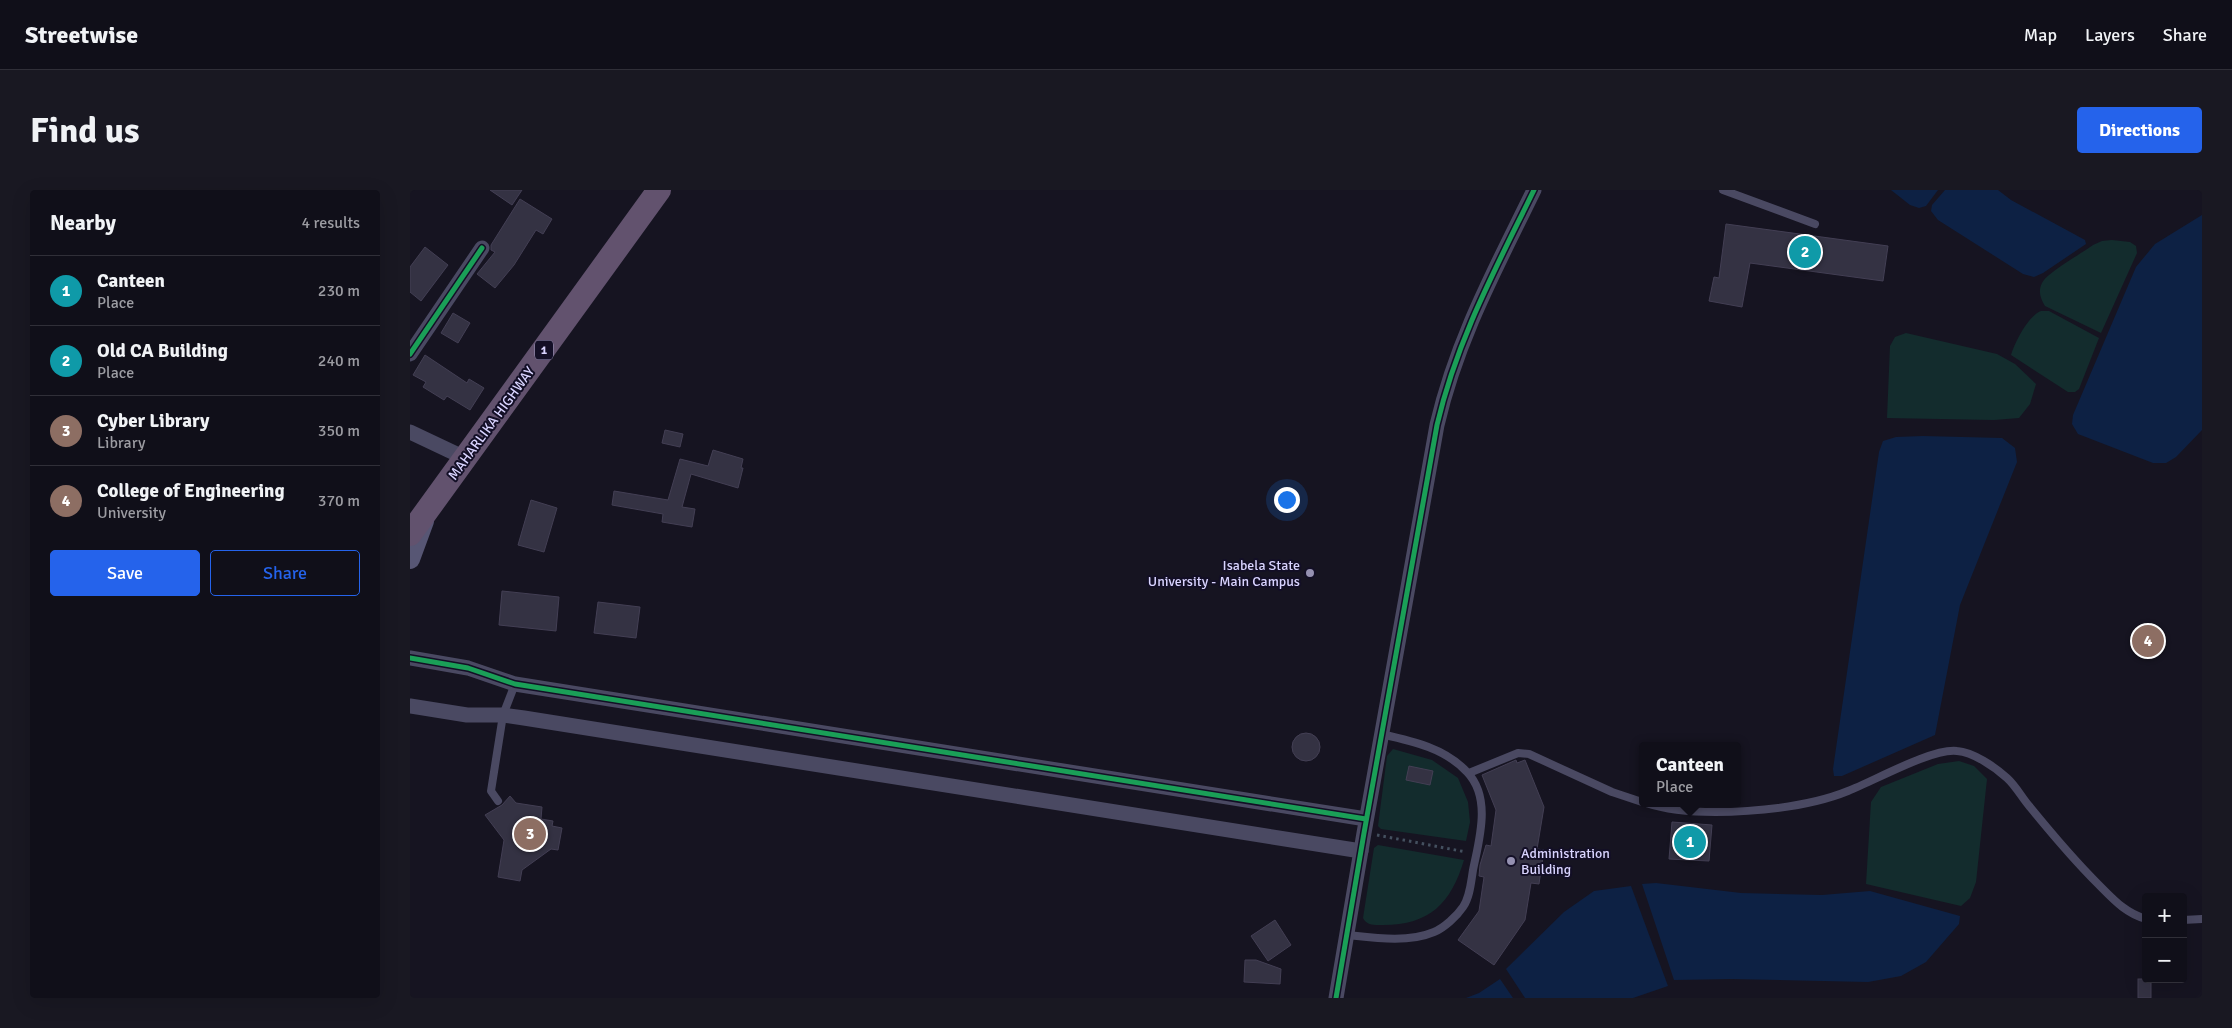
<!DOCTYPE html>
<html lang="en">
<head>
<meta charset="utf-8">
<style>
	body { margin:0; font-family:Signika,sans-serif; background:#191822; color:#f1f3f6 }
	.controls { position:absolute; right:15px; bottom:15px; display:grid; overflow:hidden; border-radius:5px; box-shadow:0 5px 20px #0002 }
	.controls button { width:45px; height:45px; display:grid; place-items:center; padding:0; border:0; border-bottom:1px solid #302f38; background:#100f19; color:#f1f3f6; font:25px sans-serif }
	.you { position:absolute; left:876px; top:309px; width:18px; height:18px; margin:-12px; border:4px solid #fff; border-radius:50%; background:#1a73e8; box-shadow:0 0 0 8px #1a73e833 }
	.badge { display:grid; place-items:center; width:32px; height:32px; border-radius:50%; background:#2563eb; color:#fff; font-size:16px; font-weight:700 }
	.pin { position:absolute; translate:-50% -50%; border:2px solid #fff; box-shadow:0 1px 5px #0006 }
	.popup { position:absolute; left:1229px; top:552px; width:102px; height:65px; box-sizing:border-box; display:grid; place-content:center; border-radius:5px; background:#100f19; filter:drop-shadow(0 1px 4px #0005); font-size:16px; white-space:nowrap; color:#9c9ca2 }
	.popup b { font-size:19px; color:#f1f3f6 }
	.popup::after { content:''; position:absolute; left:50%; top:100%; margin-left:-10px; border:10px solid transparent; border-top-color:#100f19 }
	.list { margin:0; padding:0; list-style:none }
	h2 { display:flex; justify-content:space-between; align-items:center; height:65px; margin:0; padding:0 20px; font-size:21px }
	h2 small { font-size:16px; font-weight:400; color:#9c9ca2 }
	.list li { display:grid; grid-template-columns:32px 1fr auto; gap:15px; align-items:center; box-sizing:border-box; height:70px; padding:0 20px; border-top:1px solid #302f38 }
	.list b { display:block; font-size:19px; white-space:nowrap }
	.list p { margin:0; font-size:16px; white-space:nowrap; color:#9c9ca2 }
	.list em { font-size:16px; font-style:normal; color:#9c9ca2 }
	.actions { display:flex; gap:10px; padding:15px 20px }
	.actions a { flex:1; padding:11px 0; border:1px solid #2563eb; border-radius:5px; text-align:center; font-size:18px; color:#2563eb }
	.actions .main { background:#2563eb; color:#fff }
	.map { position:relative; flex:none; width:1792px; height:808px; overflow:hidden; border-radius:5px }
	header { display:flex; align-items:center; gap:30px; box-sizing:border-box; height:70px; padding:0 25px; background:#100f19; border-bottom:1px solid #302f38 }
	header strong { font-size:24px }
	nav { display:flex; gap:28px; margin-inline-start:auto; font-size:18px }
	.intro { display:flex; align-items:center; justify-content:space-between; box-sizing:border-box; height:120px; padding:0 30px }
	h1 { margin:0; font-size:35px }
	.button { padding:12px 22px; border-radius:5px; background:#2563eb; color:#fff; font-size:18px; font-weight:700 }
	main { display:flex; gap:30px; padding:0 30px }
	aside { flex:1; background:#100f19; border-radius:5px; box-shadow:0 5px 20px #0002 }
	.map>svg:first-child { display:block }
	.green { fill:#132c2d }
	.water { fill:#0d2144 }
	.building { fill:#343243; stroke:#433f54 }
	.lines { fill:none; stroke-linecap:round; stroke-linejoin:round }
	.path { stroke:#44505f; stroke-width:3; stroke-dasharray:2.5 4; stroke-linecap:butt }
	.service { stroke:#4a4962; stroke-width:8 }
	.minor { stroke:#4a4962; stroke-width:15 }
	.secondary { stroke:#575674; stroke-width:20 }
	.trunk { stroke:#62526e; stroke-width:24 }
	.cycleway-casing { stroke:#130f26; stroke-width:8 }
	.cycleway { stroke:#1a9f57; stroke-width:5 }
	.poi-dot { fill:#9591b1; stroke:#130f26; stroke-width:2 }
	.labels { text-anchor:middle; stroke-width:4; stroke-linejoin:round; paint-order:stroke }
	.shield { fill:#130f26; stroke:#9e99be; stroke-width:1 }
	.shield-label { font-size:12px; font-weight:bold; fill:#d9d4ff }
	.street-label { font-size:14px; fill:#d9d4ff; stroke:#130f26 }
	.poi-label { font-size:14px; fill:#d9d4ff; stroke:#130f26; text-anchor:end }
</style>
</head>
<body>
<header>
<strong>Streetwise</strong>
<nav><a>Map</a><a>Layers</a><a>Share</a></nav>
</header>
<div class="intro"><h1>Find us</h1><a class="button">Directions</a></div>
<main>
<aside>
<h2>Nearby<small>4 results</small></h2>
<ul class="list">
<li><span class="badge" style="background:#0f9aa8">1</span><div><b>Canteen</b><p>Place</p></div><em>230 m</em></li>
<li><span class="badge" style="background:#0f9aa8">2</span><div><b>Old CA Building</b><p>Place</p></div><em>240 m</em></li>
<li><span class="badge" style="background:#8d6e63">3</span><div><b>Cyber Library</b><p>Library</p></div><em>350 m</em></li>
<li><span class="badge" style="background:#8d6e63">4</span><div><b>College of Engineering</b><p>University</p></div><em>370 m</em></li>
</ul>
<div class="actions"><a class="main">Save</a><a>Share</a></div>
</aside>
<div class="map">
<svg width="1792" height="808" viewBox="0 0 1792 808">
	<rect width="100%" height="100%" fill="#161421"/>
	<g class="green">
		<path d="M1702,50L1720,52L1726,56L1727,63L1691,143L1635,116C1630,108 1627,99 1634,90C1641,81 1672,63 1683,55L1692,51Z"/>
		<path d="M1631,121H1639L1689,148L1669,199L1665,202H1658L1601,165C1605,152 1618,126 1631,121Z"/>
		<polygon points="1496,143 1587,164 1605,174 1626,194 1620,214 1609,228 1584,230 1477,228 1480,156 1485,147"/>
		<polygon points="983,559 1022,570 1048,588 1058,612 1060,632 1056,651 971,639 968,636 977,566"/>
		<polygon points="1549,571 1564,576 1577,589 1566,692 1560,708 1551,716 1456,694 1461,612 1471,597 1528,574"/>
		<path d="M968,655L1054,670C1041,713 1020,735 973,735C965,735 957,736 953,728L964,658Z"/>
	</g>
	<g class="water">
		<polygon points="1481,0 1528,0 1516,16 1509,18 1500,15"/>
		<polygon points="1535,0 1588,0 1601,10 1675,50 1676,54 1633,83 1624,87 1613,84 1528,30 1521,21 1522,15"/>
		<polygon points="1792,25 1792,240 1766,267 1756,273 1743,273 1668,244 1662,234 1663,225 1726,77 1745,54"/>
		<polygon points="1513,246 1592,248 1605,258 1607,272 1550,415 1525,545 1432,586 1424,586 1423,579 1469,262 1473,251 1486,247"/>
		<polygon points="1246,693 1331,703 1412,705 1460,701 1550,726 1549,734 1516,772 1491,786 1458,792 1321,789 1264,790 1232,694"/>
		<polygon points="1221,696 1258,796 1223,808 1115,808 1096,779 1154,722 1184,701"/>
		<polygon points="1090,789 1103,808 1056,808 1069,803"/>
	</g>
	<g class="building">
		<polygon points="80,0 112,0 102,15"/>
		<polygon points="110,9 142,29 133,44 126,40 104,75 85,98 67,84 85,62 81,60 81,55"/>
		<polygon points="1316,34 1478,56 1473,91 1340,73 1332,117 1299,111 1304,87 1309,88"/>
		<polygon points="15,57 38,75 11,111 0,102 0,77"/>
		<polygon points="43,123 60,133 48,153 31,143"/>
		<polygon points="15,165 57,193 59,189 74,198 60,220 37,206 34,210 13,197 16,192 3,185"/>
		<polygon points="255,240 273,244 270,257 252,253"/>
		<polygon points="303,260 333,269 331,278 333,278 328,298 281,284 272,317 285,319 282,337 252,332 253,324 202,315 204,301 258,310 270,269 298,276"/>
		<polygon points="121,310 147,318 134,362 108,355"/>
		<polygon points="92,401 149,407 146,441 89,435"/>
		<polygon points="188,412 230,417 226,448 184,443"/>
		<circle cx="896" cy="557" r="14"/>
		<polygon points="1106,570 1107,573 1115,570 1134,617 1127,659 1134,660 1129,694 1121,693 1115,730 1084,775 1048,750 1069,721 1074,687 1069,686 1070,675 1076,655 1081,656 1086,620 1072,585"/>
		<polygon points="999,576 1023,581 1020,595 996,590"/>
		<polygon points="100,606 106,613 132,617 131,629 143,631 142,636 152,638 148,660 141,659 112,680 110,691 88,687 94,650 75,625 92,615"/>
		<polygon points="1262,632 1302,635 1299,671 1259,669"/>
		<polygon points="865,730 881,755 858,771 841,746"/>
		<polygon points="835,770 846,770 871,779 870,794 834,792"/>
		<rect x="1728" y="789" width="13" height="19"/>
	</g>
	<g class="lines">
		<polyline class="path" points="967,645 1056,662"/>
		<g class="service">
			<polyline points="1313,0 1405,34"/>
			<polyline points="1059,583 1108,563 1119,564 1202,602 1232,612"/>
			<polyline points="88,611 81,601 93,525 105,494"/>
			<path d="M1236,613C1287,630 1389,621 1438,601C1464,591 1522,558 1547,561C1563,562 1585,577 1597,588C1606,596 1612,608 1620,617C1642,644 1664,670 1688,694C1703,709 1715,723 1736,729"/>
			<polyline points="1773,730 1792,729"/>
			<path d="M938,745C965,748 998,753 1024,742C1034,738 1047,726 1053,717C1060,707 1061,692 1063,680C1069,650 1082,608 1057,582C1035,558 1002,551 971,544"/>
		</g>
		<g class="minor">
			<polyline points="0,164 72,58"/>
			<polyline points="0,242 55,268"/>
			<polyline points="0,468 58,478 105,494 956,629"/>
			<polyline points="0,516 57,525 93,525 114,528 951,661"/>
			<path d="M926,808L954,643L1027,235C1047,149 1086,78 1124,0"/>
		</g>
		<polyline class="secondary" points="0,369 14,331"/>
		<polyline class="trunk" points="0,344 249,0"/>
		<defs>
			<g id="cycleway">
				<polyline points="0,164 72,58"/>
				<polyline points="0,468 58,478 105,494 956,629"/>
				<path d="M926,808L954,643L1027,235C1047,149 1086,78 1124,0"/>
			</g>
		</defs>
		<use href="#cycleway" class="cycleway-casing"/>
		<use href="#cycleway" class="cycleway"/>
	</g>
	<g class="poi-dot">
		<circle cx="900" cy="383" r="5"/>
		<circle cx="1101" cy="671" r="5"/>
	</g>
	<g class="labels">
		<rect class="shield" x="125" y="150.5" width="18" height="19" rx="4"/>
		<g class="shield-label">
			<text x="134" y="164">1</text>
		</g>
		<g class="street-label">
			<text transform="translate(81 233) rotate(-54)" y="5">MAHARLIKA HIGHWAY</text>
		</g>
		<g class="poi-label">
			<text x="890" y="380">Isabela State<tspan x="890" dy="16">University - Main Campus</tspan></text>
			<text x="1111" y="668" text-anchor="start">Administration<tspan x="1111" dy="16">Building</tspan></text>
		</g>
	</g>
</svg>
<div class="controls">
<button>+</button>
<button>−</button>
</div>
<div class="you"></div>
<div class="pin badge" style="left:1280px;top:652px;background:#0f9aa8">1</div>
<div class="popup"><b>Canteen</b>Place</div>
<div class="pin badge" style="left:1395px;top:62px;background:#0f9aa8">2</div>
<div class="pin badge" style="left:120px;top:644px;background:#8d6e63">3</div>
<div class="pin badge" style="left:1738px;top:451px;background:#8d6e63">4</div>
</div>
</main>
</body>
</html>
